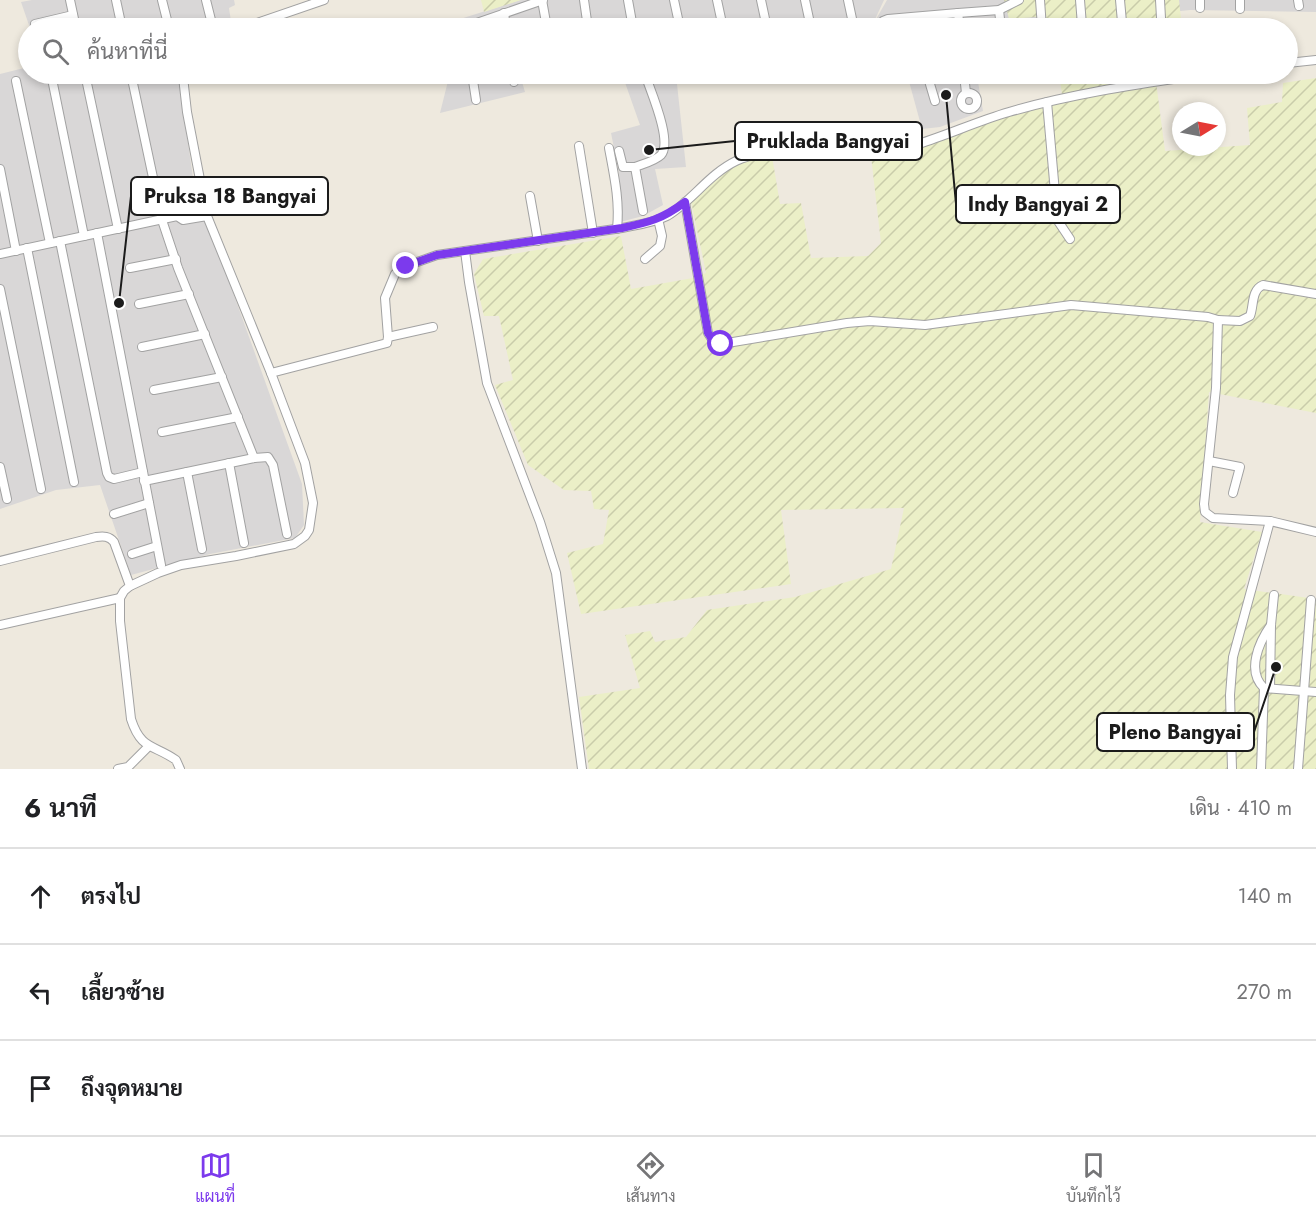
<!DOCTYPE html>
<html lang="th">
<head>
<meta charset="utf-8">
<style>
	body { margin:0; font-family:Jost,Sarabun,sans-serif; background:#f6f6f6; color:#202124 }
	.compass { position:absolute; left:1172px; top:102px; width:54px; height:54px; border-radius:50%; background:#fff; box-shadow:0 3px 9px #0003; rotate:80deg }
	.stop { position:absolute; width:18px; height:18px; margin:-14px; border:4px solid #7c3aed; border-radius:50%; background:#fff }
	.stop.end { background:#7c3aed; border-color:#fff; box-shadow:0 2px 6px #0008 }
	.list { margin:0; padding:0; list-style:none }
	h2 { display:flex; justify-content:space-between; align-items:center; height:78px; margin:0; padding:0 24px; font-size:26px }
	h2 small { font-size:20px; font-weight:400; color:#757577 }
	.list li { display:grid; grid-template-columns:39px 1fr auto; gap:18px; align-items:center; box-sizing:border-box; height:96px; padding:0 24px; border-top:2px solid #e0e0e0 }
	.list b { display:block; font-size:22px; white-space:nowrap }
	.list em { font-size:20px; font-style:normal; color:#757577 }
	.icon { flex:none; width:33px; height:33px; fill:none; stroke:currentColor; stroke-width:2; stroke-linecap:round; stroke-linejoin:round }
	.map { position:relative; flex:none; width:1316px; height:769px; overflow:hidden }
	.search { position:absolute; background:#fff; box-shadow:0 3px 9px #0003; left:18px; right:18px; top:18px; height:66px; display:flex; align-items:center; gap:15px; box-sizing:border-box; padding:0 21px; border-radius:33px; color:#757577; font-size:22px }
	.sheet { height:366px; background:#fff }
	nav { display:flex; justify-content:space-around; align-items:center; box-sizing:border-box; height:84px; border-top:2px solid #e0e0e0; background:#fff; font-size:16px; color:#757577 }
	nav a { display:grid; justify-items:center; gap:3px }
	nav .on { color:#7c3aed }
	.map>svg:first-child { display:block }
	.residential { fill:#d9d7d7 }
	.farmland { fill:url(#farmland-furrows) }
	.lines { fill:none; stroke-linecap:round; stroke-linejoin:round }
	.minor-casing { stroke:#a2a2a2; stroke-width:10 }
	.minor { stroke:#fff; stroke-width:8 }
	.route { stroke:#7c3aed; stroke-width:8 }
	.leader { fill:none; stroke:#1b1b1b; stroke-width:2 }
	.callout-dot { fill:#1b1b1b; stroke:#fff; stroke-width:2 }
	.callout { fill:#fff; stroke:#1b1b1b; stroke-width:2 }
	.callout-label { font-size:20px; text-anchor:middle; font-weight:bold; fill:#1b1b1b }
</style>
</head>
<body>
<div class="map">
<svg width="1316" height="769" viewBox="0 0 1316 769">
	<defs>
		<pattern id="farmland-furrows" width="10" height="10" patternUnits="userSpaceOnUse" patternTransform="scale(1.5)"><rect width="10" height="10" fill="#ebefc7"/><path d="M-1 1l2-2M0 10L10 0M9 11l2-2" fill="none" stroke="#c9ccaa"/></pattern>
	</defs>
	<rect width="100%" height="100%" fill="#eee9de"/>
	<g class="residential">
		<polygon points="32,0 234,0 235,5 229,8 232,28 30,28 21,2"/>
		<polygon points="520,0 884,0 871,28 887,0 1316,0 1316,12 1190,10 1049,25 1049,28 439,28 438,26"/>
		<polygon points="28,67 28,74 178,74 194,184 302,484 304,525 295,538 210,554 131,575 100,485 56,490 0,509 0,74"/>
		<polygon points="446,74 526,74 520,75 525,92 440,113 448,81"/>
		<polygon points="622,74 742,74 677,84 686,167 655,169 663,205 643,216 620,222 619,173 611,133 640,125"/>
		<polygon points="907,74 969,74 978,82 983,111 940,127 922,129"/>
	</g>
	<g class="farmland">
		<polygon points="481,0 521,0 484,12"/>
		<polygon points="1004,0 1179,0 1182,28 1052,28 1051,26 1036,17 1009,19"/>
		<polygon points="1059,74 1155,74 1165,151 1250,145 1247,108 1282,102 1283,83 1316,78 1316,413 1209,392 1200,522 1262,532 1244,589 1316,599 1316,769 589,769 579,697 640,688 625,635 650,631 655,642 686,637 707,610 795,597 891,569 904,508 781,510 791,584 581,614 567,553 603,544 609,510 594,509 591,491 564,490 528,465 495,385 513,380 499,316 484,316 474,274 483,259 621,236 631,289 693,278 706,273 691,201 737,163 772,156 780,204 801,203 811,258 868,256 881,243 871,156 908,152 1002,113 1063,101"/>
	</g>
	<g class="lines">
		<defs>
			<g id="minor">
				<polyline points="70,0 76,28"/>
				<polyline points="116,0 122,28"/>
				<polyline points="162,0 169,28"/>
				<polyline points="206,0 213,28"/>
				<polyline points="542,0 547,28"/>
				<polyline points="584,0 588,28"/>
				<polyline points="628,0 633,28"/>
				<polyline points="674,0 680,28"/>
				<polyline points="717,0 723,28"/>
				<polyline points="761,0 767,28"/>
				<polyline points="805,0 811,28"/>
				<polyline points="848,0 854,28"/>
				<polyline points="1040,0 1042,28"/>
				<polyline points="1080,0 1082,25"/>
				<polyline points="1120,0 1122,22"/>
				<polyline points="1160,0 1161,18"/>
				<polyline points="1200,0 1200,8"/>
				<polyline points="1240,0 1240,9"/>
				<polyline points="1298,0 1299,6"/>
				<polyline points="999,10 1001,28"/>
				<polyline points="504,13 506,28"/>
				<polyline points="958,13 999,10 1019,0"/>
				<polyline points="916,17 917,28"/>
				<polyline points="35,24 73,15"/>
				<polyline points="248,28 251,25 324,0"/>
				<polyline points="466,28 468,26 543,0"/>
				<polyline points="877,28 883,21 888,19 958,13 960,28"/>
				<polyline points="1288,63 1316,60"/>
				<polyline points="51,74 84,236"/>
				<polyline points="85,74 118,229"/>
				<polyline points="131,74 162,220 178,268 254,458"/>
				<polyline points="472,74 476,100"/>
				<polyline points="513,74 514,82"/>
				<polyline points="927,74 935,101"/>
				<polyline points="964,74 966,93"/>
				<polyline points="132,79 158,74"/>
				<polyline points="16,81 50,243"/>
				<circle cx="969" cy="101" r="8"/>
				<polyline points="1047,102 1057,215 1058,221 1070,239"/>
				<polyline points="579,146 593,233"/>
				<path d="M609,148C614,175 620,201 617,229"/>
				<polyline points="619,151 623,167 635,167"/>
				<polyline points="0,169 16,251"/>
				<polyline points="530,196 538,241"/>
				<polyline points="685,202 708,333 714,342 721,344 847,323 870,321 925,325 1071,305 1208,317 1218,320 1216,388 1204,504 1205,512 1213,518 1270,521 1233,657 1230,695 1232,769"/>
				<path d="M643,211L635,167C643,164 655,161 661,155C673,141 650,90 645,74"/>
				<polyline points="177,216 181,211 204,206"/>
				<polyline points="97,233 161,565"/>
				<polyline points="60,241 107,473 109,477 114,479 143,472"/>
				<polyline points="27,248 74,482"/>
				<polyline points="465,251 469,282 487,383 540,522 556,573 582,769"/>
				<polyline points="0,254 177,216 183,220 207,216"/>
				<polyline points="645,259 660,246 662,236 658,219"/>
				<polyline points="130,268 176,259"/>
				<polyline points="0,289 41,489"/>
				<polyline points="139,304 189,294"/>
				<path d="M1218,320L1240,321L1250,316C1254,306 1251,290 1263,285L1316,294"/>
				<polyline points="388,337 433,327"/>
				<polyline points="142,347 205,334"/>
				<path d="M271,373L387,343L388,337L385,298L395,274L406,266L437,255L622,228C637,225 653,223 667,216C692,201 709,174 736,161C769,145 837,154 874,154C922,148 964,125 1009,112C1074,93 1140,84 1207,74"/>
				<polyline points="154,390 222,377"/>
				<polyline points="162,432 238,417"/>
				<polyline points="1209,461 1240,467 1233,493"/>
				<polyline points="229,463 244,543"/>
				<polyline points="0,467 7,499"/>
				<polyline points="187,472 202,549"/>
				<polyline points="144,481 254,458 268,457 273,465 287,534"/>
				<polyline points="114,514 149,503"/>
				<polyline points="1270,521 1316,532"/>
				<polyline points="132,554 157,546"/>
				<path d="M0,561L96,537C104,536 109,536 114,542L130,586"/>
				<polyline points="0,625 120,598"/>
				<path d="M1264,688C1246,671 1259,642 1271,625"/>
				<polyline points="1270,688 1271,625 1274,595"/>
				<polyline points="118,769 128,767 149,746"/>
				<path d="M180,769L176,760C153,744 141,750 131,719L120,621V598L124,591L130,586L158,573L181,565L236,556L294,544L305,536L309,530L313,503L305,463L271,373L207,216L187,112L183,77L184,74"/>
				<polyline points="1261,769 1264,688 1316,692"/>
				<polyline points="1298,769 1311,600"/>
			</g>
		</defs>
		<use href="#minor" class="minor-casing"/>
		<use href="#minor" class="minor"/>
	</g>
	<g class="lines">
		<path class="route" d="M406,266L437,255L622,228C650,222 662,219 685,202L708,333L714,342L721,344"/>
	</g>
	<path class="leader" d="M649 150L735 141M119 303L131 196M946 95L956 204M1276 667L1254 732"/>
	<g class="callout-dot">
		<circle cx="649" cy="150" r="6"/>
		<circle cx="119" cy="303" r="6"/>
		<circle cx="946" cy="95" r="6"/>
		<circle cx="1276" cy="667" r="6"/>
	</g>
	<g class="callout">
		<rect x="735" y="122" width="187" height="38" rx="6"/>
		<rect x="131" y="177" width="197" height="38" rx="6"/>
		<rect x="956" y="185" width="164" height="38" rx="6"/>
		<rect x="1097" y="713" width="157" height="38" rx="6"/>
	</g>
	<g class="callout-label">
		<text x="828" y="148">Pruklada Bangyai</text>
		<text x="230" y="203">Pruksa 18 Bangyai</text>
		<text x="1038" y="211">Indy Bangyai 2</text>
		<text x="1175" y="739">Pleno Bangyai</text>
	</g>
</svg>
<svg class="compass" viewBox="-18 -18 36 36"><path d="M0-13l5 13h-10z" fill="#e53935"/><path d="M0 13l5-13h-10z" fill="#757577"/></svg>
<div class="stop" style="left:721px;top:344px"></div>
<div class="stop end" style="left:406px;top:266px"></div>
<div class="search"><svg class="icon" aria-label="search" viewBox="0 0 24 24"><circle cx="10" cy="10" r="6"/><path d="M15 15l6 6"/></svg>ค้นหาที่นี่</div>
</div>
<section class="sheet">
<h2>6 นาที<small>เดิน · 410 m</small></h2>
<ul class="list">
<li><svg class="icon" aria-label="ahead" viewBox="0 0 24 24"><path d="M12 20V5M6 11l6-6 6 6"/></svg><div><b>ตรงไป</b></div><em>140 m</em></li>
<li><svg class="icon" aria-label="left" viewBox="0 0 24 24"><path d="M17 20v-9H6M10 6l-5 5 5 5"/></svg><div><b>เลี้ยวซ้าย</b></div><em>270 m</em></li>
<li><svg class="icon" aria-label="arrive" viewBox="0 0 24 24"><path d="M6 21V4h12l-3 4 3 4H6"/></svg><div><b>ถึงจุดหมาย</b></div></li>
</ul>
</section>
<nav>
<a class="on"><svg class="icon" aria-label="map" viewBox="0 0 24 24"><path d="M3 6l6-2 6 2 6-2v14l-6 2-6-2-6 2zM9 4v14M15 6v14"/></svg>แผนที่</a>
<a><svg class="icon" aria-label="directions" viewBox="0 0 24 24"><path d="M12 3l9 9-9 9-9-9zM9 14v-3h6M13 9l2 2-2 2"/></svg>เส้นทาง</a>
<a><svg class="icon" aria-label="saved" viewBox="0 0 24 24"><path d="M7 4h10v16l-5-4-5 4z"/></svg>บันทึกไว้</a>
</nav>
</body>
</html>
